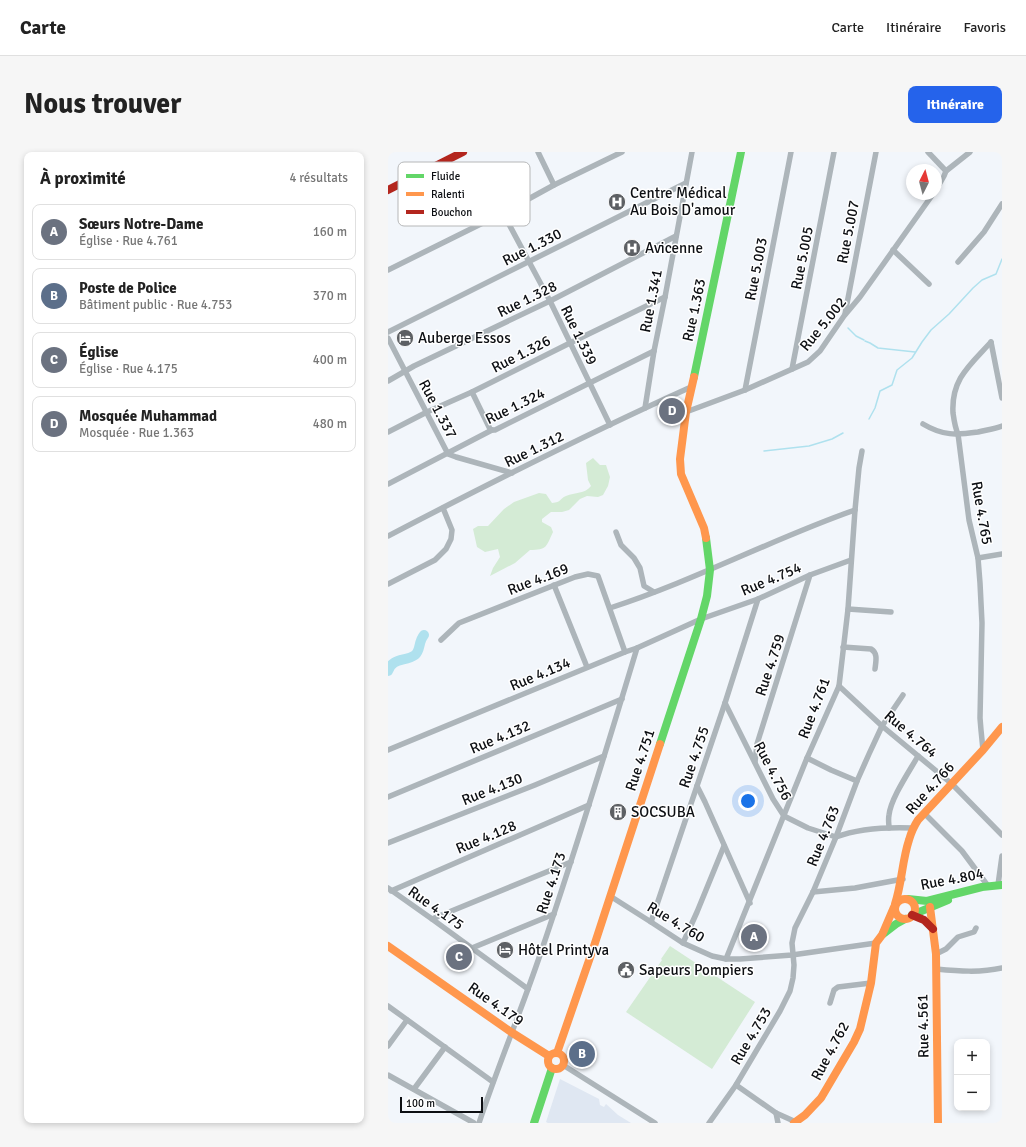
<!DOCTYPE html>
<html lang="fr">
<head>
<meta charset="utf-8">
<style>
	body { margin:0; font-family:Signika,sans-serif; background:#f6f6f6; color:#222 }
	.controls { position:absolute; right:12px; bottom:12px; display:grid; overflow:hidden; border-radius:8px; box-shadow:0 2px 6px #0003 }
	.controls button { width:36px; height:36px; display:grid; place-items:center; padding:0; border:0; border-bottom:1px solid #e0e0e0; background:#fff; color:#222; font:20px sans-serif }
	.compass { position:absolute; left:518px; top:12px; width:36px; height:36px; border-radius:50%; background:#fff; box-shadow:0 2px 6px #0003; rotate:6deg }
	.scale { position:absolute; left:12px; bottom:10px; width:83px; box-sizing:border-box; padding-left:4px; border:2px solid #0d0f13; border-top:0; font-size:11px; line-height:14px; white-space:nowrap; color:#0d0f13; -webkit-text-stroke:3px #fff; paint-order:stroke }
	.you { position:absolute; left:360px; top:649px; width:14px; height:14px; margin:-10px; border:3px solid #fff; border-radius:50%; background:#1a73e8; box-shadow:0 0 0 6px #1a73e833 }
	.badge { display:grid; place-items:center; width:26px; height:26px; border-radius:50%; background:#2563eb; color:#fff; font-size:13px; font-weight:700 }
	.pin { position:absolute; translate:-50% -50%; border:2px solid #fff; box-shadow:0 1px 4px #0006 }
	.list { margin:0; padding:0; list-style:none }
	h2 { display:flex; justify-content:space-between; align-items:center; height:52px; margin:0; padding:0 16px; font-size:17px }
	h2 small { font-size:13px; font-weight:400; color:#767676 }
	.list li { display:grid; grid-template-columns:26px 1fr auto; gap:12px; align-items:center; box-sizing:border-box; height:56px; margin:0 8px 8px; padding:0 8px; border:1px solid #e0e0e0; border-radius:8px }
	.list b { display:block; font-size:15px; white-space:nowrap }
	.list p { margin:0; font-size:13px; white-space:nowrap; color:#767676 }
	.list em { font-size:13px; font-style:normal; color:#767676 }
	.map { position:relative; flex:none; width:614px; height:971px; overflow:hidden; border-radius:8px }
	header { display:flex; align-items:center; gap:24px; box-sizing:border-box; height:56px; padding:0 20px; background:#fff; border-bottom:1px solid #e0e0e0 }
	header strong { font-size:19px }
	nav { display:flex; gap:22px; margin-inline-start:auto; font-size:14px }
	.intro { display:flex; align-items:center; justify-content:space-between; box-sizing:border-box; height:96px; padding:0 24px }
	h1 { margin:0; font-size:28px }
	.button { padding:10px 18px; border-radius:8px; background:#2563eb; color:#fff; font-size:14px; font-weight:700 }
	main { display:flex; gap:24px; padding:0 24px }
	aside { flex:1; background:#fff; border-radius:8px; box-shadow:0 2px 6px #0003 }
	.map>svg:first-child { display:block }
	.built { fill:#dfe7f2 }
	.green { fill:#d4ebd5 }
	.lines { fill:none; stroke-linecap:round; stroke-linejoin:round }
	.stream { stroke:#afe1ee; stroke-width:1.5 }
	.river { stroke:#afe1ee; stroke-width:10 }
	.street { stroke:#adb5ba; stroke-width:5.5 }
	.fast { stroke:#63d668; stroke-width:8 }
	.slow { stroke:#ff974d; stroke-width:8 }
	.jam { stroke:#b3261e; stroke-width:8 }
	.labels { text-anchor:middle; stroke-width:3; stroke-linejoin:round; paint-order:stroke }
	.poi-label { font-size:15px; fill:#0d0f13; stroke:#fff; text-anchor:start }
	.street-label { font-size:15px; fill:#0d0f13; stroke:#fff }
	.key { fill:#fff; stroke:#b6b7b8; stroke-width:1 }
	.key-label { font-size:11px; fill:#0d0f13 }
</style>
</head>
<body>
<header>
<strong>Carte</strong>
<nav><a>Carte</a><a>Itinéraire</a><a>Favoris</a></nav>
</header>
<div class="intro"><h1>Nous trouver</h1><a class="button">Itinéraire</a></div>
<main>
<aside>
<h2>À proximité<small>4 résultats</small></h2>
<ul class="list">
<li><span class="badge" style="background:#6b7280">A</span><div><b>Sœurs Notre-Dame</b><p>Église · Rue 4.761</p></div><em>160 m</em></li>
<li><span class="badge" style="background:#5c6f8a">B</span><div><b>Poste de Police</b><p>Bâtiment public · Rue 4.753</p></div><em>370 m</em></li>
<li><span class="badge" style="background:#6b7280">C</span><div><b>Église</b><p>Église · Rue 4.175</p></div><em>400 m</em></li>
<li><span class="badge" style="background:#6b7280">D</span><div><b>Mosquée Muhammad</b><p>Mosquée · Rue 1.363</p></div><em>480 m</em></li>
</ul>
</aside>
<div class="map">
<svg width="614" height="971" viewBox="0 0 614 971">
	<rect width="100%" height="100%" fill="#f2f6fb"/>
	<polygon class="built" points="172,927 211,947 212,953 216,955 218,952 230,963 243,971 160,971 158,970"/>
	<g class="green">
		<path d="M205,306L212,313H218L222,325L220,334L215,343L210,345L199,344L192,347L181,358L174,360H163L154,367V370L163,375L165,380C158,395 159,398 142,398L127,411L102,424L105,416L112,405L110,397L97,400L89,395L85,377L90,374H100L116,357L126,350L151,341L158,342L164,351C174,350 171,347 178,344C187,340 197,342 203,334L200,328L198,311Z"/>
		<polygon points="282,794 367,850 324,917 238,860 274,808 273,807"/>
	</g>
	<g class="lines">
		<g class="stream">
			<polyline points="460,176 468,184 476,188"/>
			<polyline points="477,189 482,191 490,196 527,200"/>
			<polyline points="481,267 487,256 492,239 504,233 509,218 524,206 534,190 543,178 561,162 585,136 594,128 608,122 614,107"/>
			<polyline points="376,299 421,294 444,287 455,281"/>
		</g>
		<path class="river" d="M0,519C5,505 17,510 27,503C33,498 30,490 36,483"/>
		<g class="street">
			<polyline points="150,0 166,33"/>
			<polyline points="540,0 558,19"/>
			<polyline points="548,38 556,24 558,19 582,0"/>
			<polyline points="115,61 162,149 222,273"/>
			<polyline points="505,98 541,132"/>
			<polyline points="570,110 596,80 614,52"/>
			<polyline points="0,118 115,61 166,33 234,0"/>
			<polyline points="457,162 488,0"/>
			<polyline points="0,180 298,31"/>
			<polyline points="0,186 60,302 68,305 124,321"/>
			<polyline points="603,190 614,246"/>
			<polyline points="404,217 446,0"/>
			<polyline points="0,229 26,214 162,149 288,84"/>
			<polyline points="357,238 403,0"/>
			<polyline points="84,240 102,277 104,278"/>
			<polyline points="257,256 266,199 277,145 304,0"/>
			<polyline points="298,260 357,238 420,210 432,199 456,164 472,145 545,42"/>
			<path d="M535,272C555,284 568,283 590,280C598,278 606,277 614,274"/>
			<polyline points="0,280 39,260 84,240 182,191 277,145"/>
			<polyline points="0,332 104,278 107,278 266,199"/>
			<polyline points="228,380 233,393 246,406 252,416 256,434 266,440"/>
			<path d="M0,384C100,332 201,281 303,235"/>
			<polyline points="590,406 614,402"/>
			<polyline points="0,432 47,408 58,397 63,387 64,378 55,356"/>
			<polyline points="166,433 199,515"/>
			<path d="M222,456C306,429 384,387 467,358"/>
			<polyline points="460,457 503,460"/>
			<polyline points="53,488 71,471 187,425 200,422 210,424 237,500"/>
			<path d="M455,495L483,497C490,501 488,509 487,517"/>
			<polyline points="451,534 494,574 564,632 614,683"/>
			<path d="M337,551L385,647L396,664L420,676L448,685C472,676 499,675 525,676"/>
			<polyline points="0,598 237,500 249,496 313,467 370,447 422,423 463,408"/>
			<path d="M595,598L593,578L592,566L594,471L592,431L590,406L581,368L570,282C567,276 566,268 565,261C563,227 582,213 603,190"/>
			<polyline points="419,606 443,618 469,629"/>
			<polyline points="367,610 369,592 422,423"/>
			<polyline points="309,634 317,650 362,751"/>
			<polyline points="0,645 234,547"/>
			<polyline points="536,661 574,699 600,734"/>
			<path d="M501,676C501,672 500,668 501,663C503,646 521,620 530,604"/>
			<polyline points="0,691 147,633 216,604"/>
			<polyline points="610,733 614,704"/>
			<polyline points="0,736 44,767 140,837"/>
			<polyline points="3,739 201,653"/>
			<polyline points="425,740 467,736 515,727"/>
			<polyline points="222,744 263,770 295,791 324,804 338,807 352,807 404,803 488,791"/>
			<polyline points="44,767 183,710"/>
			<polyline points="263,770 337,551 370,447"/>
			<polyline points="295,791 309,760 336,694"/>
			<polyline points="84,796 166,762"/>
			<polyline points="548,802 558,797 570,785 586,780 588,776"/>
			<polyline points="338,807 419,606 451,534 460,457 467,358 471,316 474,299"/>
			<path d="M548,817C570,819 592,821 614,816"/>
			<polyline points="442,851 446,838 450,835 483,831"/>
			<polyline points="0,854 105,930"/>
			<polyline points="0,894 19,868"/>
			<polyline points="175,913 267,971"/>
			<polyline points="0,923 86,971"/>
			<polyline points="348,933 388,961 408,970"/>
			<polyline points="26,937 57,895"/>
			<polyline points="388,961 390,971"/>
			<path d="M91,971C110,914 133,859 152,803C187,701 218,599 249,496"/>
			<polyline points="321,971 348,933 392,859 402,839 405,826 406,813 404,791 407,776 425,740 448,685 469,629 481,602 494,574 515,543"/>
		</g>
		<g class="fast">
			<polyline points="306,225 353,0"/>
			<polyline points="272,592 313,467 319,444 322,418 318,386"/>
			<polyline points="520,747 539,749 594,735 614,733"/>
			<polyline points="524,763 560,748"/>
			<polyline points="495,782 508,772 517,767"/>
			<polyline points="146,971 164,916"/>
		</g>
		<g class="slow">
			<polyline points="306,225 298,260 292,307 293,322 316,376 318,386"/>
			<circle cx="517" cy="757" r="10"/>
			<path d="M507,752C514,731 514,709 521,688C523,681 526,674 530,668L595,598L614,575"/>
			<polyline points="542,755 548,802 550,971"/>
			<polyline points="0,794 123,880 161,904"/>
			<circle cx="168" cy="909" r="8"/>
			<polyline points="169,901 206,794 272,592"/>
			<polyline points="406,971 417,963 433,946 466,890 472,877 483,831 488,791 494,783 506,755"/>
		</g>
		<g class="jam">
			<polyline points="0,38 75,0"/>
			<polyline points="524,763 536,768 545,777"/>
		</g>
	</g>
	<defs>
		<symbol id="hospital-disc" viewBox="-11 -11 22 22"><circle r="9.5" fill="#5d6064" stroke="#fff"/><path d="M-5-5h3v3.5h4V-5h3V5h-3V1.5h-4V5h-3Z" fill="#fff"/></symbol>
		<symbol id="hotel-disc" viewBox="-11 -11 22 22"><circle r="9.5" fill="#5d6064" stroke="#fff"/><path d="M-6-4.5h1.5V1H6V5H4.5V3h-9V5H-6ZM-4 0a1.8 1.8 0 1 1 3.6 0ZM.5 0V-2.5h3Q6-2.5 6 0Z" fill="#fff"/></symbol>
		<symbol id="building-disc" viewBox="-11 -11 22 22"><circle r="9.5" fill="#5d6064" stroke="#fff"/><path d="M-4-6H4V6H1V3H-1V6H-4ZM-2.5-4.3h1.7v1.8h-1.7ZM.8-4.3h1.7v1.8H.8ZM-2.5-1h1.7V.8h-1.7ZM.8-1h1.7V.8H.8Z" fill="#fff"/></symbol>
		<symbol id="civic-disc" viewBox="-11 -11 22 22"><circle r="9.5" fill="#5d6064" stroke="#fff"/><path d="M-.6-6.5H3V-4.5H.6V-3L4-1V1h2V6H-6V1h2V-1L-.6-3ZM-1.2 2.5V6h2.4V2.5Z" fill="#fff"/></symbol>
	</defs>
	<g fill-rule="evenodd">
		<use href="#hospital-disc" x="219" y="40" width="20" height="20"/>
		<use href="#hospital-disc" x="234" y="86" width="20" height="20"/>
		<use href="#hotel-disc" x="7" y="176" width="20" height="20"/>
		<use href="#building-disc" x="220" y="650" width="20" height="20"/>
		<use href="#hotel-disc" x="107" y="788" width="20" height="20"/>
		<use href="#civic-disc" x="228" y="808" width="20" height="20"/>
	</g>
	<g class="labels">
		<g class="poi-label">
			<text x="242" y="46">Centre Médical<tspan x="242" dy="17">Au Bois D'amour</tspan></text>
			<text x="257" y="101">Avicenne</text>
			<text x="30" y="191">Auberge Essos</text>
			<text x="243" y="665">SOCSUBA</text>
			<text x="130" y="803">Hôtel Printyva</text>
			<text x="251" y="823">Sapeurs Pompiers</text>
		</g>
		<g class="street-label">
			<text transform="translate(460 80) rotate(-79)" y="5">Rue 5.007</text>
			<text transform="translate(144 95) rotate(-27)" y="5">Rue 1.330</text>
			<text transform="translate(414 106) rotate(-79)" y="5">Rue 5.005</text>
			<text transform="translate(368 117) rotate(-79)" y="5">Rue 5.003</text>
			<text transform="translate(139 147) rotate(-26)" y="5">Rue 1.328</text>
			<text transform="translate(263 149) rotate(-79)" y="5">Rue 1.341</text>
			<text transform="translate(306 158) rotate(-78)" y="5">Rue 1.363</text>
			<text transform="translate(435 172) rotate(-51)" y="5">Rue 5.002</text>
			<text transform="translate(191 183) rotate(64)" y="5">Rue 1.339</text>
			<text transform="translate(133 202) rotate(-27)" y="5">Rue 1.326</text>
			<text transform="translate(127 254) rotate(-26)" y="5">Rue 1.324</text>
			<text transform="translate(50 257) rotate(62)" y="5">Rue 1.337</text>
			<text transform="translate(146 297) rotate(-26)" y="5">Rue 1.312</text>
			<text transform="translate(594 361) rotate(80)" y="5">Rue 4.765</text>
			<text transform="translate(150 427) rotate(-21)" y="5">Rue 4.169</text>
			<text transform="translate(383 427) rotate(-23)" y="5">Rue 4.754</text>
			<text transform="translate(382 513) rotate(-72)" y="5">Rue 4.759</text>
			<text transform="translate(152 522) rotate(-23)" y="5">Rue 4.134</text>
			<text transform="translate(426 556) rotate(-69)" y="5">Rue 4.761</text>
			<text transform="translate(523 582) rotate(40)" y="5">Rue 4.764</text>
			<text transform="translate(112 585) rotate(-23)" y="5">Rue 4.132</text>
			<text transform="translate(306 605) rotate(-71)" y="5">Rue 4.755</text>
			<text transform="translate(252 608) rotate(-72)" y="5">Rue 4.751</text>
			<text transform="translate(385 619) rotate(62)" y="5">Rue 4.756</text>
			<text transform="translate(542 636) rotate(-48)" y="5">Rue 4.766</text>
			<text transform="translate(104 637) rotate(-22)" y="5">Rue 4.130</text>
			<text transform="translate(435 684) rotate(-68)" y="5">Rue 4.763</text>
			<text transform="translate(98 685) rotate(-23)" y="5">Rue 4.128</text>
			<text transform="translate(564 727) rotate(-11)" y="5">Rue 4.804</text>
			<text transform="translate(163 731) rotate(-72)" y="5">Rue 4.173</text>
			<text transform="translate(48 756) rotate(35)" y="5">Rue 4.175</text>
			<text transform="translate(288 770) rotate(31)" y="5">Rue 4.760</text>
			<text transform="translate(108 852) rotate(35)" y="5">Rue 4.179</text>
			<text transform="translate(535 874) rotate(-91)" y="5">Rue 4.561</text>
			<text transform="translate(363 884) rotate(-59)" y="5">Rue 4.753</text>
			<text transform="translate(442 899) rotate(-62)" y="5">Rue 4.762</text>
		</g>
	</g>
	<rect x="10" y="10" width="132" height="64" rx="6" class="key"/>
	<rect x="18" y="22" width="18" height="4" fill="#63d668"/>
	<rect x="18" y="40" width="18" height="4" fill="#ff974d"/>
	<rect x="18" y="58" width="18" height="4" fill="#b3261e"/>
	<g class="key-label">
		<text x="43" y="28">Fluide</text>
		<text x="43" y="46">Ralenti</text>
		<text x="43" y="64">Bouchon</text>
	</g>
</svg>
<div class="controls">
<button>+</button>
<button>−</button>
</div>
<svg class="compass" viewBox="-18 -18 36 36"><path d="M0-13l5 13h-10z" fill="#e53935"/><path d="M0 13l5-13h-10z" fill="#767676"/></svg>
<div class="scale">100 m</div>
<div class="you"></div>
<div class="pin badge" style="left:366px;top:785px;background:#6b7280">A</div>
<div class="pin badge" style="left:194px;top:902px;background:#5c6f8a">B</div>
<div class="pin badge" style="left:71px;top:805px;background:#6b7280">C</div>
<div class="pin badge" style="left:284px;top:259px;background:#6b7280">D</div>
</div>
</main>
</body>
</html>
